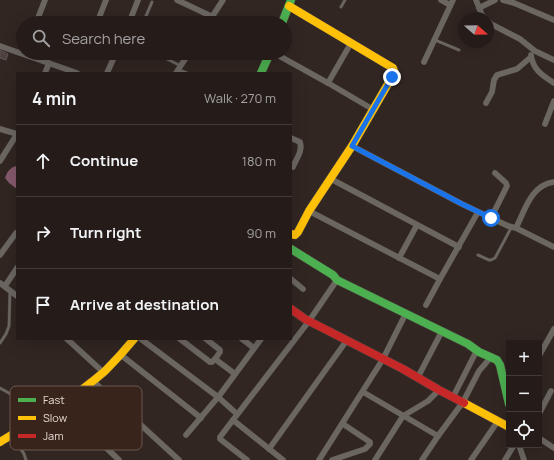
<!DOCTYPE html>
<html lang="en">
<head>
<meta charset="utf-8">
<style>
	body { margin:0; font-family:Manrope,sans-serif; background:#2d2522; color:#f1f3f6 }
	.controls { position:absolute; right:12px; bottom:12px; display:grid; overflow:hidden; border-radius:0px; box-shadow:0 4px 16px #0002 }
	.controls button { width:36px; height:36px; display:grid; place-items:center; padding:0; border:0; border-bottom:1px solid #423a38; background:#251c19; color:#f1f3f6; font:20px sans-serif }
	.compass { position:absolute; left:458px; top:12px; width:36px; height:36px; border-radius:50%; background:#251c19; box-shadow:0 4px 16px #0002; rotate:110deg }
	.stop { position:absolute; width:12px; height:12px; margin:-9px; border:3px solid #1a73e8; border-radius:50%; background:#fff }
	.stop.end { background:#1a73e8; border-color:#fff; box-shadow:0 1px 4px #0008 }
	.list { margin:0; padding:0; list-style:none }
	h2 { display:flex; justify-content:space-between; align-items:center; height:52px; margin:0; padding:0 16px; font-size:17px }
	h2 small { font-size:13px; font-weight:400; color:#a3a1a2 }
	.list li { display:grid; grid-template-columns:26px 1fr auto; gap:12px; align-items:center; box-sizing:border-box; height:72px; padding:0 16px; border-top:1px solid #423a38 }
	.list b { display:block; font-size:15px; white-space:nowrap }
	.list em { font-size:13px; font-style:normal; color:#a3a1a2 }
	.icon { flex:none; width:22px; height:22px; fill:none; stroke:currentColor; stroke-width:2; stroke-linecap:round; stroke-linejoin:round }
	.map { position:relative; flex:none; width:554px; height:460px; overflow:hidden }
	.search { position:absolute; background:#251c19; box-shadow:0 4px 16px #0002; left:16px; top:16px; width:276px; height:44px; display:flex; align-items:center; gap:10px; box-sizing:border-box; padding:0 14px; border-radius:22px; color:#a3a1a2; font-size:15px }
	.panel { position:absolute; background:#251c19; box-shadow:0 4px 16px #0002; left:16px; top:72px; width:276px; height:268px; border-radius:0px }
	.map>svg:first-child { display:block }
	.water { fill:#84596c }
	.building { fill:#4f413f; stroke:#5c5250 }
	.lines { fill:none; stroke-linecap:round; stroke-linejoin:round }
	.lane-casing { stroke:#4c433f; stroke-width:3.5 }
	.street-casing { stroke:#4c433f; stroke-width:6 }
	.fast-casing { stroke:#4c433f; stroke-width:9 }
	.slow-casing { stroke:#4c433f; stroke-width:9 }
	.jam-casing { stroke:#4c433f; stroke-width:9 }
	.lane { stroke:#6b6660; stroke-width:2.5 }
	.street { stroke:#6b6660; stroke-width:5.5 }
	.fast { stroke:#4caf50; stroke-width:8 }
	.slow { stroke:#ffc107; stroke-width:8 }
	.jam { stroke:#c62828; stroke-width:8 }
	.route { stroke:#1a73e8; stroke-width:5 }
	.key { fill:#38241a; stroke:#6b5951; stroke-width:1 }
	.key-label { font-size:11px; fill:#e3d6d0 }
</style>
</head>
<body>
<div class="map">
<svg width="554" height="460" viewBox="0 0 554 460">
	<rect width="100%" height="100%" fill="#312621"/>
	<path class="water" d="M17,166V189L9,183L5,178C7,172 10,167 17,166Z"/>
	<polygon class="building" points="0,50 8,54 6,60 0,58"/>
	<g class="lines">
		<defs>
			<g id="lane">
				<polyline points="341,7 345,0"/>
				<polyline points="143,23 152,2"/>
				<polyline points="181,23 183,18"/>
				<polyline points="435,40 459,50"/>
				<polyline points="168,53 167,56 167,59 181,66"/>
				<polyline points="179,70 187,73"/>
				<polyline points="478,255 489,260 491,260 495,258 511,228"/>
				<polyline points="0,343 6,334 9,326 10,291"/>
				<polyline points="0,388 23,401 37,418"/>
				<polyline points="13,436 24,454 26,460"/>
			</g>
			<g id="street">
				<polyline points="177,0 213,17"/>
				<polyline points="441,0 450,5"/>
				<polyline points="476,0 482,15 485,18"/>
				<polyline points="503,0 514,3 554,20"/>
				<polyline points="479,8 495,0"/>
				<polyline points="211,19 219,23"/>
				<polyline points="488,21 491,24 520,39 535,51 554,60"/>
				<polyline points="36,23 45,0"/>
				<polyline points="97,23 106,0"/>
				<polyline points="129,23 138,0"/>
				<polyline points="208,23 223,0"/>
				<polyline points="0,46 77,73"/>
				<polyline points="274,53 328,83 374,110"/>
				<path d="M531,55C533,70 542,75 554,83"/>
				<polyline points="424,62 453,0"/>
				<polyline points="45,73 49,63"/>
				<polyline points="107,73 116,53"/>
				<polyline points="176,73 189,53"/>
				<polyline points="328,83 351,43"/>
				<polyline points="486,103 492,92 494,80 497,75 517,69 531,57"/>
				<polyline points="545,124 554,101"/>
				<polyline points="0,129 17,134"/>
				<path d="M291,138L300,142C303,151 296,159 293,167"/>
				<polyline points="352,146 462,204 508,226 516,228 554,247"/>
				<polyline points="0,161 17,134"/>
				<polyline points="331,179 459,247"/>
				<polyline points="309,211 440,279"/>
				<polyline points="491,218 507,186 506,183 495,173"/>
				<path d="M516,228C525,210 531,185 554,182"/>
				<polyline points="0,255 16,233"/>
				<polyline points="399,258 417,225"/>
				<polyline points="291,279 303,289"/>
				<polyline points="0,283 17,296"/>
				<polyline points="5,286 17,268"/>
				<polyline points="426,305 440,279 478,212"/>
				<polyline points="67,339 103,372"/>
				<polyline points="141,339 218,397 237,414"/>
				<polyline points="180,339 210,362 212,362 215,359 235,374"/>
				<polyline points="206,339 220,350 220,352 215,359"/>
				<polyline points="242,339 254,348"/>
				<polyline points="121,355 201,418"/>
				<polyline points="539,356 554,329"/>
				<polyline points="418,377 442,331"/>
				<polyline points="93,381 179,460"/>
				<polyline points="363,392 438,436"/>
				<polyline points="453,397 477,350"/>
				<polyline points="60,404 119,460"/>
				<polyline points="539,414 551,391"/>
				<polyline points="233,420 283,460"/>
				<polyline points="186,435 219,396 261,339"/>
				<polyline points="539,438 554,448"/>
				<polyline points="519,445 524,460"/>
				<polyline points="269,449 347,340"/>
				<polyline points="247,460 220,439 220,437 309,321 337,280"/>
				<polyline points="319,460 383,359 406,313"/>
				<polyline points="332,460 365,449 370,444 370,442 343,424"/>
				<polyline points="375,460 403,416 428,401 439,390"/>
				<polyline points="422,460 438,436 463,402 479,371 491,357"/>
				<polyline points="471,460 498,421"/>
				<polyline points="505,460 514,445"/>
			</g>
			<g id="fast">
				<polyline points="282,23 291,0"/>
				<polyline points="261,73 270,53"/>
				<polyline points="291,249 333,275 337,280 468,344 479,352 497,360 500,365 509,404"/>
			</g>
			<g id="slow">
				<polyline points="289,6 393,68 394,71 392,77 352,146 309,211 298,232 295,235 291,234"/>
				<polyline points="464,403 509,427"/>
				<path d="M0,442C36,420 73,399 105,371C115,361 125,350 134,339"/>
			</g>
			<polyline id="jam" points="291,309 305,319 403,369 439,390 464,403"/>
		</defs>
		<use href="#lane" class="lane-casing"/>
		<use href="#street" class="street-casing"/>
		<use href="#fast" class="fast-casing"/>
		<use href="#slow" class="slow-casing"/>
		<use href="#jam" class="jam-casing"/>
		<use href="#lane" class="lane"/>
		<use href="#street" class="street"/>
		<use href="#fast" class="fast"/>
		<use href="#slow" class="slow"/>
		<use href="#jam" class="jam"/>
	</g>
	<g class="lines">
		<polyline class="route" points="392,77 352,146 462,204 491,218"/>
	</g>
	<rect x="10" y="386" width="132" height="64" rx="6" class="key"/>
	<rect x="18" y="398" width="18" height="4" fill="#4caf50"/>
	<rect x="18" y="416" width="18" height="4" fill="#ffc107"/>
	<rect x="18" y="434" width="18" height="4" fill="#c62828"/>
	<g class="key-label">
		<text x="43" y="404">Fast</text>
		<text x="43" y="422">Slow</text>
		<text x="43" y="440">Jam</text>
	</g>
</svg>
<div class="controls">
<button>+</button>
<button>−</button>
<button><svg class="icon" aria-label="locate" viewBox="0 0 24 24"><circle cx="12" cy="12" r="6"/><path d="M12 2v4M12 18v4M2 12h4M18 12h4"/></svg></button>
</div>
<svg class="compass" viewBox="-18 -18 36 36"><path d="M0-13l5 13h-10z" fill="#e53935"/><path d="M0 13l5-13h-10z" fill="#a3a1a2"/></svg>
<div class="stop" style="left:491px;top:218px"></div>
<div class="stop end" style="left:392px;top:77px"></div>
<div class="search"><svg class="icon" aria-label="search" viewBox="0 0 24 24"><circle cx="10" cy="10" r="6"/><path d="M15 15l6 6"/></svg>Search here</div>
<section class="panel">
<h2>4 min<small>Walk · 270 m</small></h2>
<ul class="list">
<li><svg class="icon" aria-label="ahead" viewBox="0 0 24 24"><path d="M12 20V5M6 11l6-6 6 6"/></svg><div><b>Continue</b></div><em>180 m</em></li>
<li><svg class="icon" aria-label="right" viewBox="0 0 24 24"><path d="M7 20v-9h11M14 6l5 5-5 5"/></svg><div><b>Turn right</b></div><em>90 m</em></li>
<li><svg class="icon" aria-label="arrive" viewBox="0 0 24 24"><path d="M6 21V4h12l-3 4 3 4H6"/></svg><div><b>Arrive at destination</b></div></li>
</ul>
</section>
</div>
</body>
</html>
